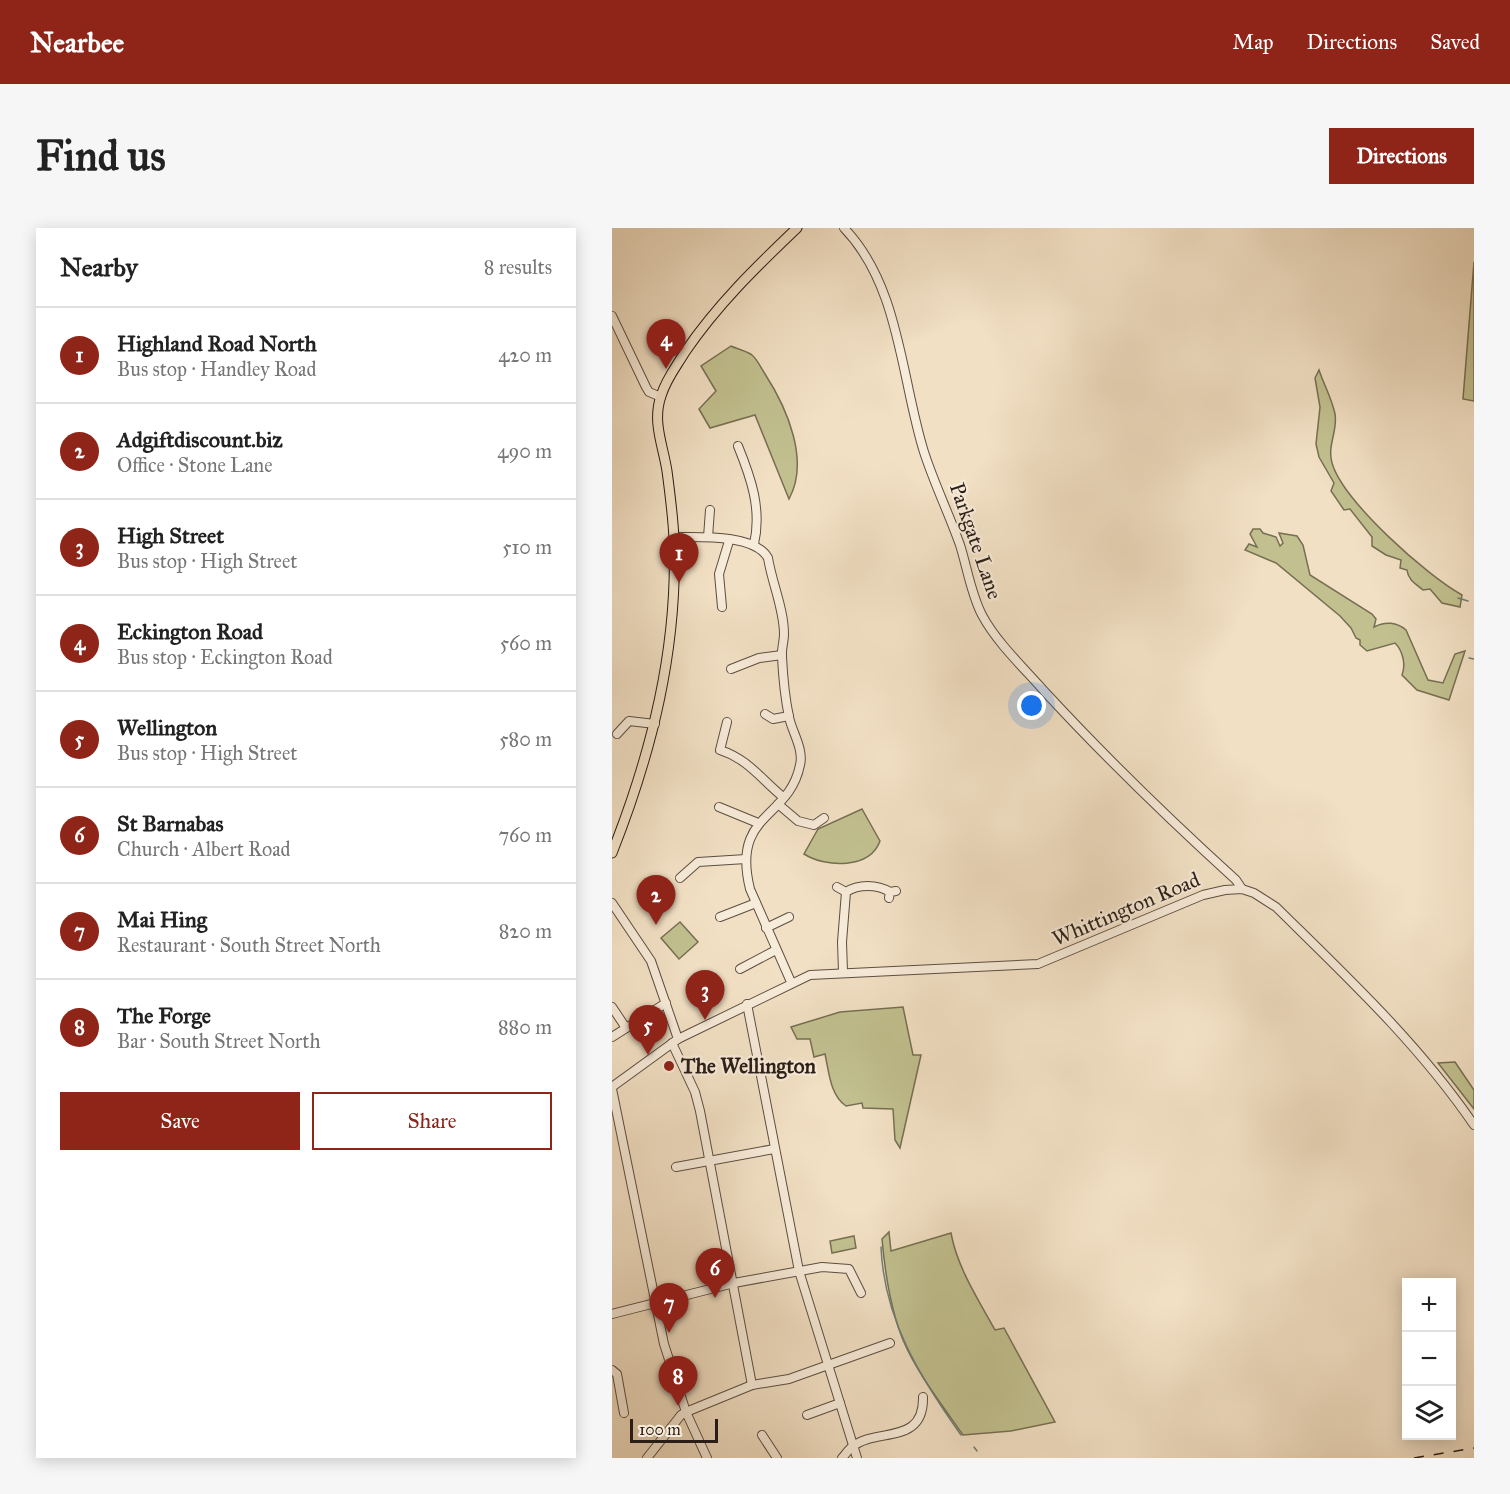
<!DOCTYPE html>
<html lang="en">
<head>
<meta charset="utf-8">
<style>
	body { margin:0; font-family:"IM FELL Great Primer",serif; background:#f6f6f6; color:#222 }
	.controls { position:absolute; right:18px; bottom:18px; display:grid; overflow:hidden; border-radius:0px; box-shadow:0 3px 15px #0003 }
	.controls button { width:54px; height:54px; display:grid; place-items:center; padding:0; border:0; border-bottom:2px solid #e0e0e0; background:#fff; color:#222; font:30px sans-serif }
	.scale { position:absolute; left:18px; bottom:15px; width:88px; box-sizing:border-box; padding-left:6px; border:3px solid #2a1e17; border-top:0; font-size:16px; line-height:21px; white-space:nowrap; color:#2a1e17; -webkit-text-stroke:4px #f7ebd9; paint-order:stroke }
	.you { position:absolute; left:420px; top:478px; width:21px; height:21px; margin:-15px; border:4px solid #fff; border-radius:50%; background:#1a73e8; box-shadow:0 0 0 9px #1a73e833 }
	.badge { display:grid; place-items:center; width:39px; height:39px; border-radius:50%; background:#8f2418; color:#fff; font-size:20px; font-weight:700 }
	.pin { position:absolute; translate:-50% -50px; filter:drop-shadow(0 2px 3px #0008) }
	.pin::after { content:''; position:absolute; top:32px; width:21px; height:18px; background:inherit; clip-path:polygon(0 0,100% 0,50% 100%) }
	.list { margin:0; padding:0; list-style:none }
	h2 { display:flex; justify-content:space-between; align-items:center; height:78px; margin:0; padding:0 24px; font-size:26px }
	h2 small { font-size:20px; font-weight:400; color:#767676 }
	.list li { display:grid; grid-template-columns:39px 1fr auto; gap:18px; align-items:center; box-sizing:border-box; height:96px; padding:0 24px; border-top:2px solid #e0e0e0 }
	.list b { display:block; font-size:22px; white-space:nowrap }
	.list p { margin:0; font-size:20px; white-space:nowrap; color:#767676 }
	.list em { font-size:20px; font-style:normal; color:#767676 }
	.actions { display:flex; gap:12px; padding:18px 24px }
	.actions a { flex:1; padding:14px 0; border:2px solid #8f2418; border-radius:0px; text-align:center; font-size:21px; color:#8f2418 }
	.actions .main { background:#8f2418; color:#fff }
	.icon { flex:none; width:33px; height:33px; fill:none; stroke:currentColor; stroke-width:2; stroke-linecap:round; stroke-linejoin:round }
	.map { position:relative; flex:none; width:862px; height:1230px; overflow:hidden; border-radius:0px }
	header { display:flex; align-items:center; gap:36px; box-sizing:border-box; height:84px; padding:0 30px; background:#8f2418; color:#fff }
	header strong { font-size:28px }
	nav { display:flex; gap:33px; margin-inline-start:auto; font-size:21px }
	.intro { display:flex; align-items:center; justify-content:space-between; box-sizing:border-box; height:144px; padding:0 36px }
	h1 { margin:0; font-size:42px }
	.button { padding:15px 27px; border-radius:0px; background:#8f2418; color:#fff; font-size:21px; font-weight:700 }
	main { display:flex; gap:36px; padding:0 36px }
	aside { flex:1; background:#fff; border-radius:0px; box-shadow:0 3px 15px #0003 }
	.map>svg:first-child { display:block }
	.green { fill:#c2c08f; stroke:#766f53; stroke-width:1.5 }
	.lines { fill:none; stroke-linecap:round; stroke-linejoin:round }
	.stream { stroke:#6e7d78; stroke-width:1.5 }
	.minor-casing { stroke:#5c4e42; stroke-width:10 }
	.major-casing { stroke:#2a1e17; stroke-width:11 }
	.minor { stroke:#f7ebd9; stroke-width:8 }
	.major { stroke:#f2e0c4; stroke-width:9 }
	.rail { stroke:#2a1e17; stroke-width:1.5; stroke-dasharray:10 10; stroke-linecap:butt }
	.poi-dot { fill:#8f2418; stroke:#f7ebd9; stroke-width:2 }
	.labels { text-anchor:middle; stroke-width:4.5; stroke-linejoin:round; paint-order:stroke }
	.street-label { font-size:21px; fill:#2a1e17; stroke:#f7ebd9 }
	.poi-label { font-size:21px; font-weight:bold; fill:#2a1e17; stroke:#f7ebd9; text-anchor:start }
</style>
</head>
<body>
<header>
<strong>Nearbee</strong>
<nav><a>Map</a><a>Directions</a><a>Saved</a></nav>
</header>
<div class="intro"><h1>Find us</h1><a class="button">Directions</a></div>
<main>
<aside>
<h2>Nearby<small>8 results</small></h2>
<ul class="list">
<li><span class="badge">1</span><div><b>Highland Road North</b><p>Bus stop · Handley Road</p></div><em>420 m</em></li>
<li><span class="badge">2</span><div><b>Adgiftdiscount.biz</b><p>Office · Stone Lane</p></div><em>490 m</em></li>
<li><span class="badge">3</span><div><b>High Street</b><p>Bus stop · High Street</p></div><em>510 m</em></li>
<li><span class="badge">4</span><div><b>Eckington Road</b><p>Bus stop · Eckington Road</p></div><em>560 m</em></li>
<li><span class="badge">5</span><div><b>Wellington</b><p>Bus stop · High Street</p></div><em>580 m</em></li>
<li><span class="badge">6</span><div><b>St Barnabas</b><p>Church · Albert Road</p></div><em>760 m</em></li>
<li><span class="badge">7</span><div><b>Mai Hing</b><p>Restaurant · South Street North</p></div><em>820 m</em></li>
<li><span class="badge">8</span><div><b>The Forge</b><p>Bar · South Street North</p></div><em>880 m</em></li>
</ul>
<div class="actions"><a class="main">Save</a><a>Share</a></div>
</aside>
<div class="map">
<svg width="862" height="1230" viewBox="0 0 862 1230">
	<rect width="100%" height="100%" fill="#f2e0c4"/>
	<filter id="stains"><feTurbulence type="fractalNoise" baseFrequency=".00333" numOctaves="4"/><feColorMatrix values="0 0 0 0 .2 0 0 0 0 .09 0 0 0 0 .02 0 0 0 .5 -.17"/></filter>
	<radialGradient id="worn" r=".72"><stop offset=".6" stop-color="#630" stop-opacity="0"/><stop offset="1" stop-color="#630" stop-opacity=".3"/></radialGradient>
	<g class="green">
		<polygon points="862,34 862,173 851,171"/>
		<path d="M119,118C125,121 135,123 140,127C145,131 149,140 153,146C175,180 198,233 177,271L143,187L98,200L87,181L104,163L89,138Z"/>
		<path d="M707,142C712,157 720,171 723,186C726,203 715,217 720,235C731,273 815,348 850,367L848,379L830,375L818,361L811,362C804,356 796,352 795,342L788,340L789,332L774,327L760,318V309L738,281L732,282L719,263L722,255L707,229L704,216L708,179L703,150Z"/>
		<path d="M641,301H648L651,305L664,309L668,318L671,315L667,305L685,308L691,317L698,347L760,386L764,391L762,399C773,393 785,394 794,402L816,452L831,455L843,426L853,423L837,472L805,462L790,447C794,437 791,423 783,415L755,423L748,417V412L744,410L739,400L728,388L664,335L633,322L637,316L645,319L638,306Z"/>
		<path d="M250,581L268,613C258,641 214,640 192,626L206,601Z"/>
		<polygon points="68,694 86,714 67,731 49,710"/>
		<path d="M291,779L301,827H309L288,920L283,912L281,881L251,880L250,875L234,878C218,867 217,844 213,826L202,829L198,811H185L179,799L228,784Z"/>
		<polygon points="843,834 862,862 862,881 826,835"/>
		<path d="M277,1004L279,1023L339,1005C345,1039 366,1071 383,1102L392,1100L443,1194L399,1203L351,1207C330,1177 305,1145 291,1112C278,1080 273,1045 270,1011Z"/>
		<polygon points="242,1008 244,1020 220,1025 218,1013"/>
	</g>
	<g class="lines">
		<g class="stream">
			<polyline points="846,370 856,373"/>
			<polyline points="857,430 862,431"/>
			<path d="M269,1019C272,1092 308,1149 349,1207"/>
			<polyline points="362,1219 365,1223"/>
		</g>
		<defs>
			<g id="minor">
				<path d="M232,0C288,58 289,151 312,224C322,255 337,286 348,317C355,339 359,366 370,387C385,415 412,440 433,464C494,530 558,592 624,652L630,661"/>
				<polyline points="0,88 34,159 37,164 49,169"/>
				<path d="M126,218C139,250 150,281 142,316"/>
				<path d="M62,309C88,309 143,306 156,330C160,355 172,381 172,406C172,414 169,422 170,429C171,449 173,470 177,489C180,504 192,521 188,537C177,592 119,584 138,661L179,754"/>
				<polyline points="96,309 98,282"/>
				<polyline points="110,379 107,346 117,313"/>
				<polyline points="119,441 147,430 170,427"/>
				<polyline points="153,486 161,491 177,488"/>
				<path d="M115,494L108,522C136,531 149,551 171,569"/>
				<polyline points="5,506 17,493 43,496"/>
				<polyline points="166,576 186,593 202,597 212,590"/>
				<polyline points="107,579 146,595"/>
				<polyline points="68,650 86,634 134,631"/>
				<polyline points="225,659 234,664"/>
				<polyline points="277,670 278,664 284,663"/>
				<polyline points="0,675 39,733 66,811"/>
				<polyline points="108,689 144,675"/>
				<polyline points="154,700 177,689"/>
				<polyline points="128,741 164,722"/>
				<path d="M231,744L230,714L234,664C246,656 265,656 278,664"/>
				<polyline points="135,776 187,1043 245,1230"/>
				<polyline points="0,779 14,800"/>
				<polyline points="0,809 54,775"/>
				<polyline points="60,815 83,864 88,883 140,1157"/>
				<path d="M0,859L66,811L198,747L426,736L591,667L613,662L630,661L642,665L664,679C734,748 806,815 862,897"/>
				<polyline points="0,861 52,1116 74,1184 95,1230"/>
				<polyline points="64,939 162,921"/>
				<polyline points="0,1086 122,1055 210,1039 237,1041 249,1065"/>
				<polyline points="0,1142 5,1146 12,1185"/>
				<polyline points="195,1187 228,1175"/>
				<polyline points="150,1207 165,1230"/>
				<polyline points="35,1230 69,1187 74,1184 140,1157 177,1151 278,1115"/>
				<path d="M230,1230C233,1227 236,1222 240,1219C264,1199 312,1218 311,1169"/>
			</g>
			<path id="major" d="M0,625C40,524 66,420 62,311C61,288 58,266 55,243C51,217 40,194 49,168C54,151 64,139 73,124C105,77 144,39 185,0"/>
		</defs>
		<use href="#minor" class="minor-casing"/>
		<use href="#major" class="major-casing"/>
		<use href="#minor" class="minor"/>
		<use href="#major" class="major"/>
		<polyline class="rail" points="802,1230 862,1220"/>
	</g>
	<circle class="poi-dot" cx="57" cy="838" r="6"/>
	<g class="labels">
		<g class="street-label">
			<text transform="translate(364 313) rotate(71)" y="7">Parkgate Lane</text>
			<text transform="translate(514 681) rotate(-23)" y="7">Whittington Road</text>
		</g>
		<g class="poi-label">
			<text x="69" y="845">The Wellington</text>
		</g>
	</g>
	<rect width="100%" height="100%" filter="url(#stains)"/>
	<rect width="100%" height="100%" fill="url(#worn)"/>
</svg>
<div class="controls">
<button>+</button>
<button>−</button>
<button><svg class="icon" aria-label="layers" viewBox="0 0 24 24"><path d="M12 4l9 5-9 5-9-5zM3 14l9 5 9-5"/></svg></button>
</div>
<div class="scale">100 m</div>
<div class="you"></div>
<div class="pin badge" style="left:67px;top:355px">1</div>
<div class="pin badge" style="left:44px;top:697px">2</div>
<div class="pin badge" style="left:93px;top:792px">3</div>
<div class="pin badge" style="left:54px;top:141px">4</div>
<div class="pin badge" style="left:36px;top:827px">5</div>
<div class="pin badge" style="left:103px;top:1070px">6</div>
<div class="pin badge" style="left:57px;top:1105px">7</div>
<div class="pin badge" style="left:66px;top:1178px">8</div>
</div>
</main>
</body>
</html>
